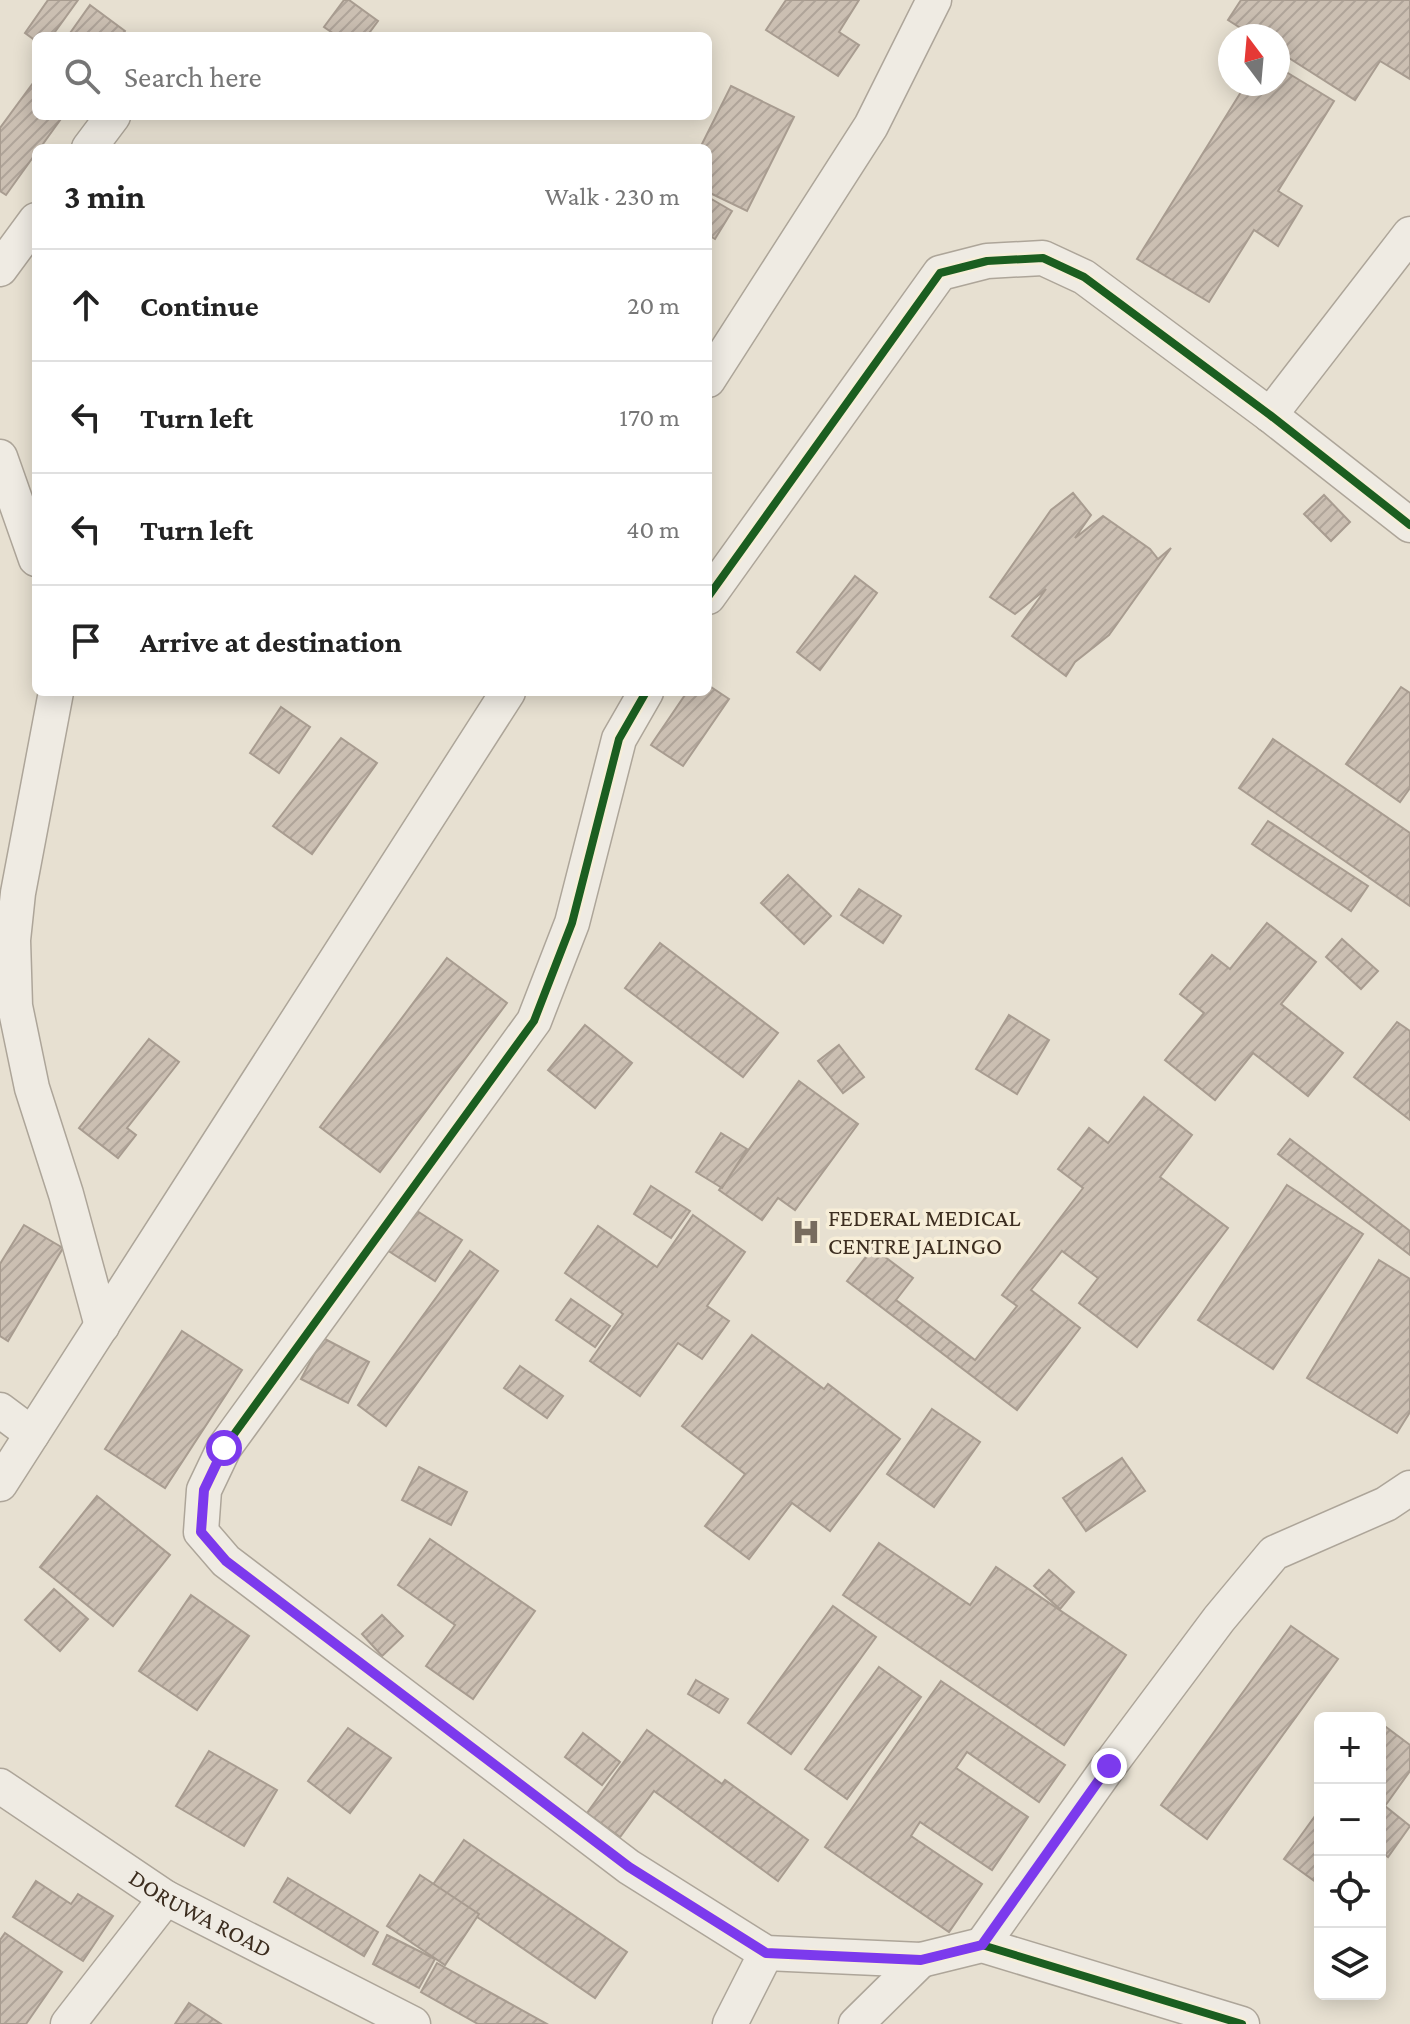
<!DOCTYPE html>
<html lang="en">
<head>
<meta charset="utf-8">
<style>
	body { margin:0; font-family:"Crimson Pro",serif; background:#f2f2f2; color:#222 }
	.controls { position:absolute; right:24px; bottom:24px; display:grid; overflow:hidden; border-radius:12px; box-shadow:0 4px 20px #0003 }
	.controls button { width:72px; height:72px; display:grid; place-items:center; padding:0; border:0; border-bottom:2px solid #e0e0e0; background:#fff; color:#222; font:40px sans-serif }
	.compass { position:absolute; left:1218px; top:24px; width:72px; height:72px; border-radius:50%; background:#fff; box-shadow:0 4px 20px #0003; rotate:344deg }
	.stop { position:absolute; width:24px; height:24px; margin:-18px; border:6px solid #7c3aed; border-radius:50%; background:#fff }
	.stop.end { background:#7c3aed; border-color:#fff; box-shadow:0 2px 8px #0008 }
	.list { margin:0; padding:0; list-style:none }
	h2 { display:flex; justify-content:space-between; align-items:center; height:104px; margin:0; padding:0 32px; font-size:34px }
	h2 small { font-size:26px; font-weight:400; color:#767676 }
	.list li { display:grid; grid-template-columns:52px 1fr auto; gap:24px; align-items:center; box-sizing:border-box; height:112px; padding:0 32px; border-top:2px solid #e0e0e0 }
	.list b { display:block; font-size:30px; white-space:nowrap }
	.list em { font-size:26px; font-style:normal; color:#767676 }
	.icon { flex:none; width:44px; height:44px; fill:none; stroke:currentColor; stroke-width:2; stroke-linecap:round; stroke-linejoin:round }
	.map { position:relative; flex:none; width:1410px; height:2024px; overflow:hidden }
	.search { position:absolute; background:#fff; box-shadow:0 4px 20px #0003; left:32px; top:32px; width:680px; height:88px; display:flex; align-items:center; gap:20px; box-sizing:border-box; padding:0 28px; border-radius:12px; color:#767676; font-size:30px }
	.panel { position:absolute; background:#fff; box-shadow:0 4px 20px #0003; left:32px; top:144px; width:680px; height:552px; border-radius:12px }
	.map>svg:first-child { display:block }
	.building { fill:url(#building-hatch); stroke:#a89c90; stroke-width:2 }
	.lines { fill:none; stroke-linecap:round; stroke-linejoin:round }
	.minor-casing { stroke:#ada599; stroke-width:37 }
	.minor { stroke:#efebe3; stroke-width:34 }
	.cycleway-casing { stroke:#f7eed8; stroke-width:13 }
	.cycleway { stroke:#1b5e20; stroke-width:8 }
	.route { stroke:#7c3aed; stroke-width:10 }
	.labels { text-anchor:middle; stroke-width:7; stroke-linejoin:round; paint-order:stroke }
	.poi-label { font-size:24px; fill:#3d2e20; stroke:#f7eed8; text-anchor:start }
	.street-label { font-size:24px; fill:#3d2e20; stroke:#f7eed8 }
</style>
</head>
<body>
<div class="map">
<svg width="1410" height="2024" viewBox="0 0 1410 2024">
	<defs>
		<pattern id="building-hatch" width="6" height="6" patternUnits="userSpaceOnUse" patternTransform="scale(2)"><rect width="6" height="6" fill="#cbbfb2"/><path d="M-1 1l2-2M0 6l6-6M5 7l2-2" fill="none" stroke="#afa499"/></pattern>
	</defs>
	<rect width="100%" height="100%" fill="#e7e0d1"/>
	<g class="building">
		<polygon points="48,0 78,0 52,36 36,36 36,41 25,33"/>
		<polygon points="344,0 349,0 378,21 367,36 337,36 324,27"/>
		<polygon points="786,0 859,0 839,32 859,45 838,76 766,30"/>
		<polygon points="1241,0 1410,0 1410,79 1380,61 1355,100 1278,51 1278,36 1253,36 1228,20"/>
		<polygon points="90,5 125,31 122,36 68,36"/>
		<polygon points="1278,67 1334,101 1278,191 1302,206 1278,246 1254,230 1209,302 1137,259 1246,84 1278,84"/>
		<polygon points="36,79 36,116 63,116 40,148 36,148 36,153 6,195 0,191 0,128"/>
		<polygon points="731,86 794,117 747,211 708,192 708,148 700,148"/>
		<polygon points="708,197 732,211 715,239 708,235"/>
		<polygon points="1073,493 1091,515 1075,538 1103,516 1150,549 1158,559 1171,548 1109,635 1075,662 1066,676 1012,636 1046,589 1015,614 990,597 1051,510"/>
		<polygon points="1324,495 1350,522 1331,541 1304,514"/>
		<polygon points="855,576 877,593 820,670 797,652"/>
		<polygon points="708,685 729,699 683,766 651,745 687,692 708,692"/>
		<polygon points="1401,687 1410,693 1410,788 1400,802 1346,764"/>
		<polygon points="281,707 310,727 279,773 250,753"/>
		<polygon points="341,738 377,763 312,854 273,826"/>
		<polygon points="1273,739 1410,833 1410,906 1239,788"/>
		<polygon points="1268,821 1368,886 1351,911 1252,844"/>
		<polygon points="788,875 831,916 804,944 761,903"/>
		<polygon points="859,889 901,916 883,943 841,915"/>
		<polygon points="1267,923 1316,962 1281,1004 1343,1053 1308,1096 1253,1053 1215,1100 1165,1060 1204,1013 1180,994 1212,955 1230,969"/>
		<polygon points="1342,939 1378,971 1361,989 1326,957"/>
		<polygon points="660,943 778,1033 743,1077 625,988"/>
		<polygon points="447,958 507,1003 380,1172 320,1127"/>
		<polygon points="1009,1015 1049,1040 1017,1094 976,1069"/>
		<polygon points="1397,1022 1410,1031 1410,1120 1354,1077"/>
		<polygon points="585,1025 632,1063 595,1108 548,1070"/>
		<polygon points="149,1039 179,1062 127,1128 136,1135 118,1158 79,1128"/>
		<polygon points="839,1045 864,1077 843,1093 818,1061"/>
		<polygon points="799,1081 858,1124 795,1210 778,1198 762,1220 719,1190"/>
		<polygon points="1144,1097 1192,1135 1160,1177 1228,1228 1137,1347 1079,1303 1098,1278 1062,1251 1031,1290 1080,1328 1017,1410 847,1281 873,1248 913,1278 896,1300 975,1360 1017,1306 1002,1295 1083,1188 1058,1169 1089,1128 1108,1143"/>
		<polygon points="721,1133 747,1149 722,1188 696,1172"/>
		<polygon points="1290,1139 1410,1231 1410,1255 1278,1154"/>
		<polygon points="1287,1185 1363,1234 1273,1369 1198,1320"/>
		<polygon points="651,1186 690,1211 671,1238 634,1214"/>
		<polygon points="414,1209 462,1240 435,1281 387,1250"/>
		<polygon points="693,1215 745,1252 707,1306 729,1321 702,1359 678,1343 640,1396 590,1361 623,1314 565,1273 598,1226 657,1267"/>
		<polygon points="24,1225 63,1248 8,1341 0,1336 0,1264"/>
		<polygon points="470,1251 498,1271 386,1426 358,1405"/>
		<polygon points="1379,1260 1410,1279 1410,1412 1397,1433 1307,1378"/>
		<polygon points="571,1299 610,1326 595,1347 556,1320"/>
		<polygon points="182,1331 242,1370 165,1488 105,1449"/>
		<polygon points="752,1335 824,1389 828,1384 900,1439 830,1531 792,1503 749,1559 705,1526 745,1474 682,1426"/>
		<polygon points="323,1338 369,1362 348,1403 301,1379"/>
		<polygon points="520,1366 563,1396 547,1418 504,1388"/>
		<polygon points="932,1409 980,1442 934,1507 887,1474"/>
		<polygon points="1122,1458 1145,1491 1086,1531 1063,1498"/>
		<polygon points="419,1467 467,1492 451,1525 402,1500"/>
		<polygon points="97,1496 170,1555 113,1626 40,1567"/>
		<polygon points="430,1539 535,1611 473,1699 426,1666 455,1625 398,1585"/>
		<polygon points="879,1543 970,1605 996,1567 1126,1655 1064,1745 843,1595"/>
		<polygon points="1049,1570 1074,1592 1060,1609 1034,1586"/>
		<polygon points="54,1589 88,1619 60,1651 25,1620"/>
		<polygon points="191,1595 249,1636 197,1710 139,1671"/>
		<polygon points="833,1606 876,1637 791,1754 748,1723"/>
		<polygon points="382,1615 403,1636 382,1656 362,1634"/>
		<polygon points="1291,1626 1338,1659 1207,1839 1161,1805"/>
		<polygon points="879,1667 921,1697 847,1799 805,1769"/>
		<polygon points="696,1680 728,1699 719,1713 688,1694"/>
		<polygon points="941,1681 1065,1765 1039,1802 967,1752 956,1768 1028,1817 992,1870 920,1822 911,1836 982,1884 949,1932 825,1847"/>
		<polygon points="1382,1724 1410,1745 1410,1771 1385,1806 1410,1826 1388,1857 1380,1851"/>
		<polygon points="348,1728 391,1758 350,1813 308,1781"/>
		<polygon points="647,1730 722,1784 725,1780 808,1840 778,1881 654,1791 620,1837 587,1813"/>
		<polygon points="583,1733 620,1762 602,1785 565,1757"/>
		<polygon points="209,1751 277,1790 244,1846 176,1806"/>
		<polygon points="1320,1809 1320,1885 1284,1859"/>
		<polygon points="464,1840 627,1952 595,1998 432,1886"/>
		<polygon points="420,1875 479,1914 445,1965 387,1926"/>
		<polygon points="288,1878 378,1932 364,1956 274,1902"/>
		<polygon points="36,1881 71,1904 78,1894 113,1916 83,1961 13,1917"/>
		<polygon points="5,1933 62,1972 26,2024 0,2024 0,1940"/>
		<polygon points="387,1935 435,1959 419,1988 373,1964"/>
		<polygon points="437,1963 547,2024 478,2024 421,1992"/>
		<polygon points="189,2003 221,2024 175,2024"/>
	</g>
	<g class="lines">
		<defs>
			<g id="minor">
				<polyline points="89,148 113,116"/>
				<polyline points="0,269 36,220"/>
				<polyline points="708,380 871,126 934,0"/>
				<polyline points="1270,415 1410,234"/>
				<polyline points="0,457 36,559"/>
				<polyline points="708,597 940,273 987,261 1043,258 1084,277 1270,415 1410,525"/>
				<polyline points="56,692 18,893 13,940 15,1006 32,1088 66,1194 102,1326"/>
				<polyline points="646,692 619,739 572,923 534,1021 224,1448 204,1490 201,1532 226,1561 629,1867 766,1953 921,1960 982,1945 1242,2024"/>
				<polyline points="0,1410 32,1434"/>
				<polyline points="0,1484 508,692"/>
				<path id="s1" d="M0,1786L166,1898L413,2024"/>
				<polyline points="982,1945 1109,1766 1219,1619 1274,1553 1386,1504 1410,1488"/>
				<polyline points="68,2024 166,1898"/>
				<polyline points="730,2024 766,1953"/>
				<polyline points="856,2024 921,1960"/>
			</g>
		</defs>
		<use href="#minor" class="minor-casing"/>
		<use href="#minor" class="minor"/>
		<defs>
			<g id="cycleway">
				<polyline points="708,597 940,273 987,261 1043,258 1084,277 1270,415 1410,525"/>
				<polyline points="646,692 619,739 572,923 534,1021 224,1448 204,1490 201,1532 226,1561 629,1867 766,1953 921,1960 982,1945 1242,2024"/>
			</g>
		</defs>
		<use href="#cycleway" class="cycleway-casing"/>
		<use href="#cycleway" class="cycleway"/>
	</g>
	<g class="lines">
		<polyline class="route" points="224,1448 204,1490 201,1532 226,1561 629,1867 766,1953 921,1960 982,1945 1109,1766"/>
	</g>
	<defs>
		<symbol id="hospital-bare" viewBox="-9 -9 18 18"><path d="M-5-5h3v3.5h4V-5h3V5h-3V1.5h-4V5h-3Z" fill="#786c5e" stroke="#f7eed8" stroke-width="2.5" paint-order="stroke"/></symbol>
	</defs>
	<g fill-rule="evenodd">
		<use href="#hospital-bare" x="786" y="1212" width="40" height="40"/>
	</g>
	<g class="labels">
		<g class="poi-label">
			<text x="828" y="1226">FEDERAL MEDICAL<tspan x="828" dy="28">CENTRE JALINGO</tspan></text>
		</g>
		<g class="street-label">
			<text dy="8" stroke="none"><textPath href="#s1" startOffset="238">DORUWA ROAD</textPath></text>
		</g>
	</g>
</svg>
<div class="controls">
<button>+</button>
<button>−</button>
<button><svg class="icon" aria-label="locate" viewBox="0 0 24 24"><circle cx="12" cy="12" r="6"/><path d="M12 2v4M12 18v4M2 12h4M18 12h4"/></svg></button>
<button><svg class="icon" aria-label="layers" viewBox="0 0 24 24"><path d="M12 4l9 5-9 5-9-5zM3 14l9 5 9-5"/></svg></button>
</div>
<svg class="compass" viewBox="-18 -18 36 36"><path d="M0-13l5 13h-10z" fill="#e53935"/><path d="M0 13l5-13h-10z" fill="#767676"/></svg>
<div class="stop" style="left:224px;top:1448px"></div>
<div class="stop end" style="left:1109px;top:1766px"></div>
<div class="search"><svg class="icon" aria-label="search" viewBox="0 0 24 24"><circle cx="10" cy="10" r="6"/><path d="M15 15l6 6"/></svg>Search here</div>
<section class="panel">
<h2>3 min<small>Walk · 230 m</small></h2>
<ul class="list">
<li><svg class="icon" aria-label="ahead" viewBox="0 0 24 24"><path d="M12 20V5M6 11l6-6 6 6"/></svg><div><b>Continue</b></div><em>20 m</em></li>
<li><svg class="icon" aria-label="left" viewBox="0 0 24 24"><path d="M17 20v-9H6M10 6l-5 5 5 5"/></svg><div><b>Turn left</b></div><em>170 m</em></li>
<li><svg class="icon" aria-label="left" viewBox="0 0 24 24"><path d="M17 20v-9H6M10 6l-5 5 5 5"/></svg><div><b>Turn left</b></div><em>40 m</em></li>
<li><svg class="icon" aria-label="arrive" viewBox="0 0 24 24"><path d="M6 21V4h12l-3 4 3 4H6"/></svg><div><b>Arrive at destination</b></div></li>
</ul>
</section>
</div>
</body>
</html>
